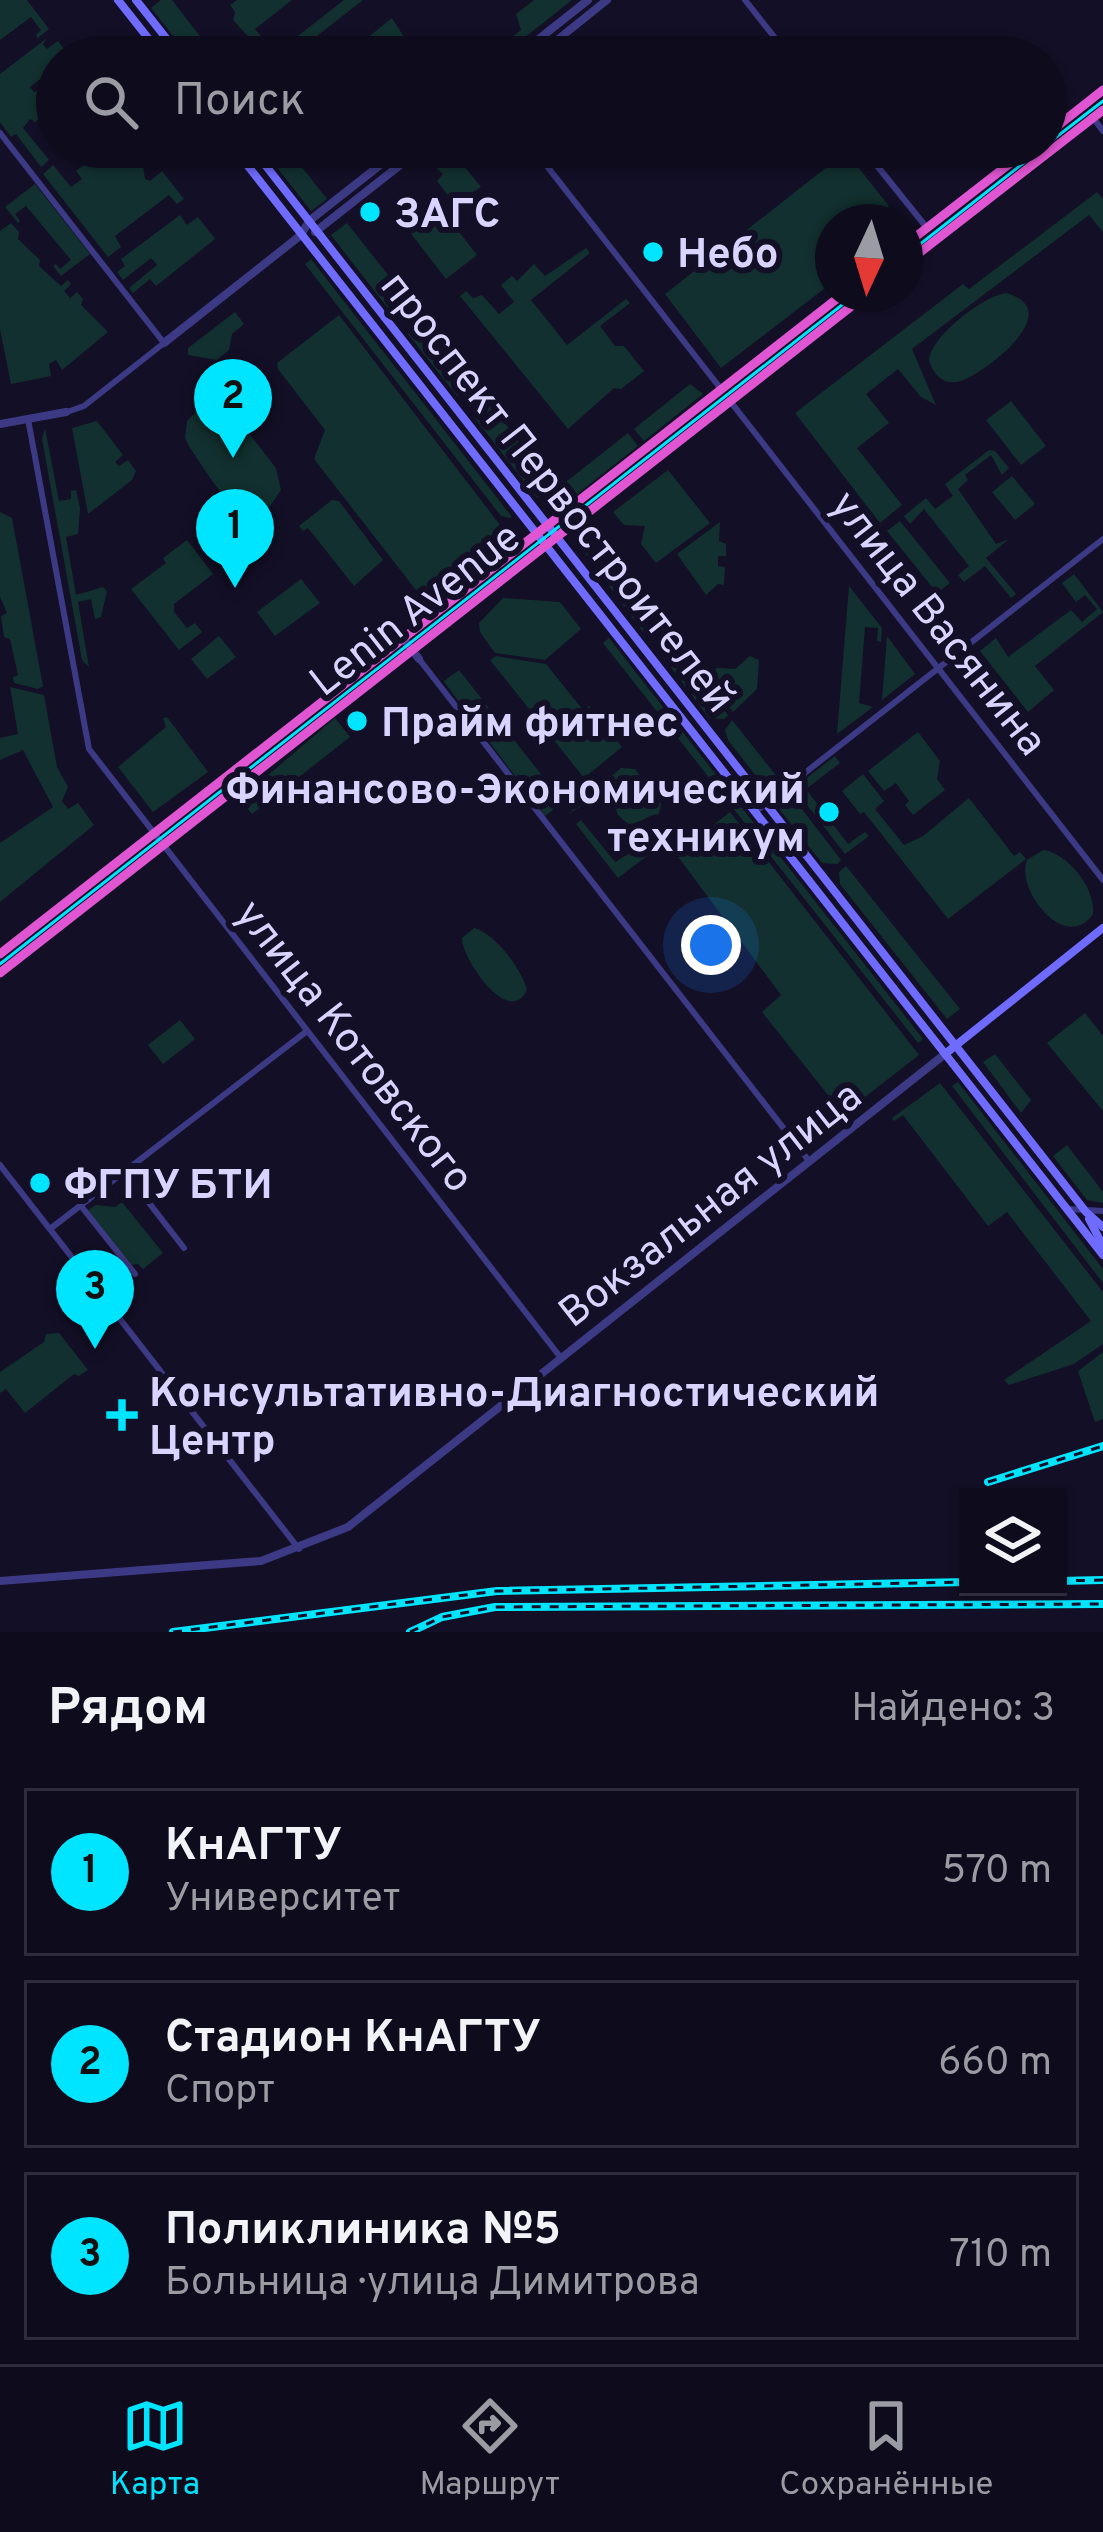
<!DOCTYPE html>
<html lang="ru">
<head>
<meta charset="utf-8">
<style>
	body { margin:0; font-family:Overpass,sans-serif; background:#171425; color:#f1f3f6 }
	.controls { position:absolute; right:36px; bottom:36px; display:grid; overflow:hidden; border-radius:0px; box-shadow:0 3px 9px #0004 }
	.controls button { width:108px; height:108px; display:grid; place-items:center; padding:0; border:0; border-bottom:3px solid #2e2b3b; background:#0e0b1c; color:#f1f3f6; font:60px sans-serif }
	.compass { position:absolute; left:815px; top:204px; width:108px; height:108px; border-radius:50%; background:#0e0b1c; box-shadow:0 3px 9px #0004; rotate:184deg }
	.you { position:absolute; left:711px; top:945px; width:42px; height:42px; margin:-30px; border:9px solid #fff; border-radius:50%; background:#1a73e8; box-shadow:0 0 0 18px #1a73e833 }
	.badge { display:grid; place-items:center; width:78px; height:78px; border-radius:50%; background:#00e5ff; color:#111; font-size:39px; font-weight:700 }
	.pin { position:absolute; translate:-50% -99px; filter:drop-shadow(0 3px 6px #0008) }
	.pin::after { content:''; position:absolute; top:63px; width:42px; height:36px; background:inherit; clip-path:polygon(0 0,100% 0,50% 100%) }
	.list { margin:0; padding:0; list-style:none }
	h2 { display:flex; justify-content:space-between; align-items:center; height:156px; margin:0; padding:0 48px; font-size:51px }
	h2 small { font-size:39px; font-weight:400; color:#9b9ba3 }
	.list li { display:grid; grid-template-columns:78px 1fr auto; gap:36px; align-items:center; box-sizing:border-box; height:168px; margin:0 24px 24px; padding:0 24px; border:3px solid #2e2b3b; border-radius:0px }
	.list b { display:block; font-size:45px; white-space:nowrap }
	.list p { margin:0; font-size:39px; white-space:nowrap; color:#9b9ba3 }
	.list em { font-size:39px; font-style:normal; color:#9b9ba3 }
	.icon { flex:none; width:66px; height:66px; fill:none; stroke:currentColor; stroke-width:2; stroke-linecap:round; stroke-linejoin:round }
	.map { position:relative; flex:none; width:1103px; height:1632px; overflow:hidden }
	.search { position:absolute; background:#0e0b1c; box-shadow:0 3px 9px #0004; left:36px; right:36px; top:36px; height:132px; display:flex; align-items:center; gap:30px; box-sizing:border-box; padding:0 42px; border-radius:66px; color:#9b9ba3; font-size:45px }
	.sheet { height:732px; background:#0e0b1c }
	nav { display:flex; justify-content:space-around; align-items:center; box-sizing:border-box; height:168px; border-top:3px solid #2e2b3b; background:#0e0b1c; font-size:33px; color:#9b9ba3 }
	nav a { display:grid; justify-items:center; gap:6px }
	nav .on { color:#00e5ff }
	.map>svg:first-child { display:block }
	.green { fill:#12302f }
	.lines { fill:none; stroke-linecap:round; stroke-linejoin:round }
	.minor { stroke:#3d3a85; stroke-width:6 }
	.tertiary { stroke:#3d3a85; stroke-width:8 }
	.secondary { stroke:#6f6bff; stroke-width:8 }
	.trunk { stroke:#e055d1; stroke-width:9 }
	.tram { stroke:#00e5ff; stroke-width:3 }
	.rail-casing { stroke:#00e5ff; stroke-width:8 }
	.rail { stroke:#130f26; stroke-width:3; stroke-dasharray:9; stroke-linecap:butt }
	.poi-dot { fill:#00e5ff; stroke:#130f26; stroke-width:4.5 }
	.labels { text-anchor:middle; stroke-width:12; stroke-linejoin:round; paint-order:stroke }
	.poi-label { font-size:42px; font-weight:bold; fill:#d9d4ff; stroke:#130f26; text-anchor:start }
	.street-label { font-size:42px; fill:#d9d4ff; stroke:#130f26 }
</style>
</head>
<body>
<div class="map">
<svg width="1103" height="1632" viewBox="0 0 1103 1632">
	<rect width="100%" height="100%" fill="#130f26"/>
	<g class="green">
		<polygon points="0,0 27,0 49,29 38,38 36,35 41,30 31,17 0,40"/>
		<polygon points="161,0 172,0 216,57 209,57 197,42 185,51 151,8"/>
		<polygon points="237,0 292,0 255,29 266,42 272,38 277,44 264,54 233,20 235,12 230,5"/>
		<polygon points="344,0 363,0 290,57 271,57"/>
		<polygon points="534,0 572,0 500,57 487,57 521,30 516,14"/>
		<polygon points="392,18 414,53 409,57 344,57"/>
		<polygon points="47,38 43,44 47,49 58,41 70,57 57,57 57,66 30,87 34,92 57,80 57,102 54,99 42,109 45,115 35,122 30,119 23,128 49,160 41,167 16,134 11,137 0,122 0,74"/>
		<polygon points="132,147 147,150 143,166 145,179 150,181 162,171 184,199 177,204 169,195 115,236 121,247 108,257 43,174 53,165 71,187 82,179 76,171 102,151 115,168 136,153"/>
		<polygon points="261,147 286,147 327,199 311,211"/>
		<polygon points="440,147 465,147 455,155 481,187 454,203 437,181 443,174 425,158"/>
		<polygon points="846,152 889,206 885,210 894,222 833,222 833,282 721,368 665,294"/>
		<polygon points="35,184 90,254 61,276 53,266 56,264 60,269 71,260 26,206 15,214 20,221 18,223 5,207"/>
		<polygon points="1097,192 1103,199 1103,232 1089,215 912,349 936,405 921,397 898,369 866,394 889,423 857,448 902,505 880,523 795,413 963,284 969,289"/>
		<polygon points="428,209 439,218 445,214 477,255 446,279 405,226"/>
		<polygon points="180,215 187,225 198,217 215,239 156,286 150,279 133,293 129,288 157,265 151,258 123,280 117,272 125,266 121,259"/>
		<polygon points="11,223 19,232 18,239 40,260 39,266 61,286 68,280 71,284 64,291 70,298 77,292 83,299 81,305 108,332 62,370 56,360 49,364 51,376 11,384 0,329 0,231"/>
		<polygon points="347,223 411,304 394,316 331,235"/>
		<polygon points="586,248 590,253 531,300 567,345 626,299 630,303 600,326 615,346 624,346 644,371 621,389 614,388 568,429 460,296 466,291 473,298 482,295 499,314 514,302 501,285 512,276 517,281 534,264 545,276"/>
		<polygon points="311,259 512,517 509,518 501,516 305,264"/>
		<path d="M1006,293C1071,311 977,379 957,382C941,384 933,373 929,360C930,337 983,296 1006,293Z"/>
		<polygon points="235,312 244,324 232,334 229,350 217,360 188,355 188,348"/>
		<polygon points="339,315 500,525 498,546 426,603 314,459 325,430 278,369 277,363"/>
		<polygon points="425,322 473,384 457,396 408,334"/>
		<polygon points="690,384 703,394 644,441 634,429"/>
		<polygon points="1011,401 1046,446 1021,465 986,420"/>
		<polygon points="490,404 553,485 537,498 474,417"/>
		<path d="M203,405H221L231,410L276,468L281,490L268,509C231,523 209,474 190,448L185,438L187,421Z"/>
		<polygon points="97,421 123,455 115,462 119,466 128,460 136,471 132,480 88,514 72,428"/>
		<polygon points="45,428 59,501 71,499 71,491 76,490 80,508 78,534 66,537 76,595 103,587 107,591 101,617 95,619 91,599 78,602 89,667 82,660 42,439"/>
		<polygon points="628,433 638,446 572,498 562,485"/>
		<polygon points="989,450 995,451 1009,468 1002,475 991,455 965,475 968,480 958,489 996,544 1009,539 986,558 1016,594 1011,598 985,566 964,582 958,575 969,566 924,509 910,524 904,516 926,498 935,509 953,496 945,484"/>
		<polygon points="668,470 710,523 656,563 641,544 645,526 624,525 613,512"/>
		<polygon points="1012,476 1035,504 1015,520 992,492"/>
		<polygon points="332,500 339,501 383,560 354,586 308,528 303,531 299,526"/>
		<polygon points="0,512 12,518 43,686 38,689 14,683 13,677 18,675 10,639 4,637 1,616 7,613 0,597"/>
		<polygon points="900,521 950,583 937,593 887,531"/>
		<polygon points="720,522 719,541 726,544 726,556 718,556 718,566 725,567 724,585 718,584 706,595 677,554"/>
		<polygon points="187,540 213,574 174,604 174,612 187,628 195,623 202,632 179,650 131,589 166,563 163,558"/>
		<polygon points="592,548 604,554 661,627 657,632 643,632 584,552"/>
		<polygon points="1074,574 1103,612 1035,666 1054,690 1028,712 980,651 996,638 1008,657 1071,610 1082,622 1097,609 1085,595 1076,602 1062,583"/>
		<polygon points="301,579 320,603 275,636 257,612"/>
		<polygon points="849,586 882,628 881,642 877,641 878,628 865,627 859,703 873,707 837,734"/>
		<polygon points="503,598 560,602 581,629 545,660 495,653 480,632 479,623"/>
		<polygon points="666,634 728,715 724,719 709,718 661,654 659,645"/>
		<polygon points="219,636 236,657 207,679 191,659"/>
		<polygon points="887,636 915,674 882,700"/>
		<polygon points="609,638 923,1039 918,1043 603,643"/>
		<polygon points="496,656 546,664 583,710 589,706 622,747 584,778 490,660"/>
		<polygon points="750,656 759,660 757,689 733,712 706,677 717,668 735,669"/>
		<polygon points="427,659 444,681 459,670 563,802 545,816"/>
		<polygon points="10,687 44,695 57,767 68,787 62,801 68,809 78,803 94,825 0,902 0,843 53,807 23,750 0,760 0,738 18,734"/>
		<polygon points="167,717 208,772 153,812 118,767 166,727 163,718"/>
		<polygon points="335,718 350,737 252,814 240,799"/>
		<polygon points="732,720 782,783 778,787 763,785 728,740 725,730"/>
		<polygon points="918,732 940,761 937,779 945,790 913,815 905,805 909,801 896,783 884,791 868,771"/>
		<polygon points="835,756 840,763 806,789 848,844 865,832 869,836 845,854 794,788"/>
		<path d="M621,768L635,769L661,804L659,814C646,815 641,824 628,824L618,815L611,796L620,789L619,784L568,814Z"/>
		<polygon points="863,774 884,801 875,809 904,845 923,836 969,798 1014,856 1020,852 1026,859 948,919 864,812 860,814 842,791"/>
		<polygon points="788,791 841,860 837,864 822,863 780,810 781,799"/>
		<polygon points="730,812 919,1055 843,1114 762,1012 781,995 676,854"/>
		<polygon points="581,820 615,862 650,841 655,828 667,826 671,834 685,837 688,842 676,852 664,843 618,878 576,824"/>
		<path d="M1043,850C1068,853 1096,889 1093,914C1066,954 1015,890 1027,860Z"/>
		<polygon points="846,866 960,1009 947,1019 840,884 839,872"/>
		<path d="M474,928C495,933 522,970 527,990C508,1029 461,957 462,938Z"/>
		<polygon points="1085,1013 1103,1036 1103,1111 1047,1043"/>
		<polygon points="180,1020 195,1039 163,1064 148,1045"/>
		<polygon points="995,1054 1031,1100 1021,1113 983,1062"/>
		<polygon points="958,1082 1103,1269 1103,1283 952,1086"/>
		<polygon points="940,1083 1103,1292 1103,1344 1074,1364 1009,1385 1004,1380 1091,1321 1007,1212 988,1226 903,1115 894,1121 892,1118"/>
		<polygon points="1067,1145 1103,1192 1103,1203 1087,1200 1053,1156"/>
		<polygon points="122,1202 163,1253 143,1269 138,1264 130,1265 87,1211 96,1205 115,1207"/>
		<polygon points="59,1333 88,1370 79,1376 74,1374 25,1413 6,1389 0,1393 0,1372 44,1342 46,1334"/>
		<polygon points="1103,1352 1103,1419 1095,1422 1078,1371"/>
	</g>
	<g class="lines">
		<g class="minor">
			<polyline points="745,0 790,57"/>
			<polyline points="1093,118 1103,131"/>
			<polyline points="0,133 164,343 84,406 67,412"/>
			<polyline points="532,147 721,389"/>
			<polyline points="862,147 927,228"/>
			<polyline points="730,401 1103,880"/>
			<polyline points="28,419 89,749 561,1358"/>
			<polyline points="419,659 809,1161"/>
			<polyline points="755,812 1103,539"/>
			<polyline points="0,1165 299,1549"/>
			<polyline points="125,1172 184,1248"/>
			<polyline points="81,1206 135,1274"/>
			<polyline points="1068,1209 1103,1211"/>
			<polyline points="50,1229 307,1031"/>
		</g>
		<g class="tertiary">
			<polyline points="516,57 588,0"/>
			<polyline points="536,57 607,0"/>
			<polyline points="315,232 423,147"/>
			<polyline points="164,343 301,235 309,221 403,147"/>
			<polyline points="0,424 66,412"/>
			<polyline points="403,638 419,659"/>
			<polyline points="0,1581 261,1561 348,1527 945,1054"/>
		</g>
		<g class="secondary">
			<polyline points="118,0 163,57"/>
			<polyline points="136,0 181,57"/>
			<polyline points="233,147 1103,1255"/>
			<polyline points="251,147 1086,1212 1103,1227"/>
			<polyline points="945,1054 1103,928"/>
			<polyline points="1089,1219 1103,1246"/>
		</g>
		<g class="trunk">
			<polyline points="1046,135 1103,90"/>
			<polyline points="905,245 1031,147"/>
			<polyline points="905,264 1103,110"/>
			<polyline points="0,954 843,294"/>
			<polyline points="0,973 867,294"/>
		</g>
		<g class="tram">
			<polyline points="1046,145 1103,101"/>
			<polyline points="905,256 1044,147"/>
			<polyline points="0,964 856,294"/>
		</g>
		<defs>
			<g id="rail">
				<polyline points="988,1482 1103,1446"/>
				<polyline points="1058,1581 1103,1580"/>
				<polyline points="173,1632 497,1591 968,1582"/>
				<polyline points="410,1632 442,1617 495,1607 1103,1604"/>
			</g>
		</defs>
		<use href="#rail" class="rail-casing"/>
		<use href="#rail" class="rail"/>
	</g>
	<g class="poi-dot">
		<circle cx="370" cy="212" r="12"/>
		<circle cx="653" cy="252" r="12"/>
		<circle cx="357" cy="721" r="12"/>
		<circle cx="829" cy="812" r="12"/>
		<circle cx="40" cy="1183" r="12"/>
		<path d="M116 1397h12v12h12v12h-12v12h-12v-12h-12v-12h12z"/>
	</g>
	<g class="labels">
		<g class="poi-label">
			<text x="394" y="227">ЗАГС</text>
			<text x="677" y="267">Небо</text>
			<text x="381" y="736">Прайм фитнес</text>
			<text x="805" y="803" text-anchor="end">Финансово-Экономический<tspan x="805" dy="48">техникум</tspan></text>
			<text x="64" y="1198">ФГПУ БТИ</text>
			<text x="149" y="1406">Консультативно-Диагностический<tspan x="149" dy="48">Центр</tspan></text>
		</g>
		<g class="street-label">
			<text transform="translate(559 491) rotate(52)" y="15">проспект Первостроителей</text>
			<text transform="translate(414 608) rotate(-38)" y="15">Lenin Avenue</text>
			<text transform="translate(940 622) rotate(52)" y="15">улица Васянина</text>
			<text transform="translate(356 1045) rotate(52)" y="15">улица Котовского</text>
			<text transform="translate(709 1203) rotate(-38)" y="15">Вокзальная улица</text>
		</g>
	</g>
</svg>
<div class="controls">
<button><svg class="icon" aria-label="layers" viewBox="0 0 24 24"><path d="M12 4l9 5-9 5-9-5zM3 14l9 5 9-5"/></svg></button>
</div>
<svg class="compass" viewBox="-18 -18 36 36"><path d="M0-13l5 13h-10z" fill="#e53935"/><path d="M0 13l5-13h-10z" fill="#9b9ba3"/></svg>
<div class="you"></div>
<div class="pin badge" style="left:235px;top:588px">1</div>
<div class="pin badge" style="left:233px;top:458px">2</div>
<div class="pin badge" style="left:95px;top:1349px">3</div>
<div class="search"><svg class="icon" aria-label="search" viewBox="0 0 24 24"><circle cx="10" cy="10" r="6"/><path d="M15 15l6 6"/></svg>Поиск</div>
</div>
<section class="sheet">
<h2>Рядом<small>Найдено: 3</small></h2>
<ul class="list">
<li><span class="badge">1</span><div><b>КнАГТУ</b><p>Университет</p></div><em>570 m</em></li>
<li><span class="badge">2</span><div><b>Стадион КнАГТУ</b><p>Спорт</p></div><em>660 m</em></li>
<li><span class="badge">3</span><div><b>Поликлиника №5</b><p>Больница · улица Димитрова</p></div><em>710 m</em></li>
</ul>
</section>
<nav>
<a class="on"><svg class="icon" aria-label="map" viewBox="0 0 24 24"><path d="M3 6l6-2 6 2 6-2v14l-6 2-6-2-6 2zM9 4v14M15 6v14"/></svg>Карта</a>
<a><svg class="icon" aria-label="directions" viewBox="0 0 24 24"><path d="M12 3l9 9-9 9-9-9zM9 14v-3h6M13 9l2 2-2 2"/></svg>Маршрут</a>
<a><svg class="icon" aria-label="saved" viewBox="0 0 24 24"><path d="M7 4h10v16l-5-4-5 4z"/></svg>Сохранённые</a>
</nav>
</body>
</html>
